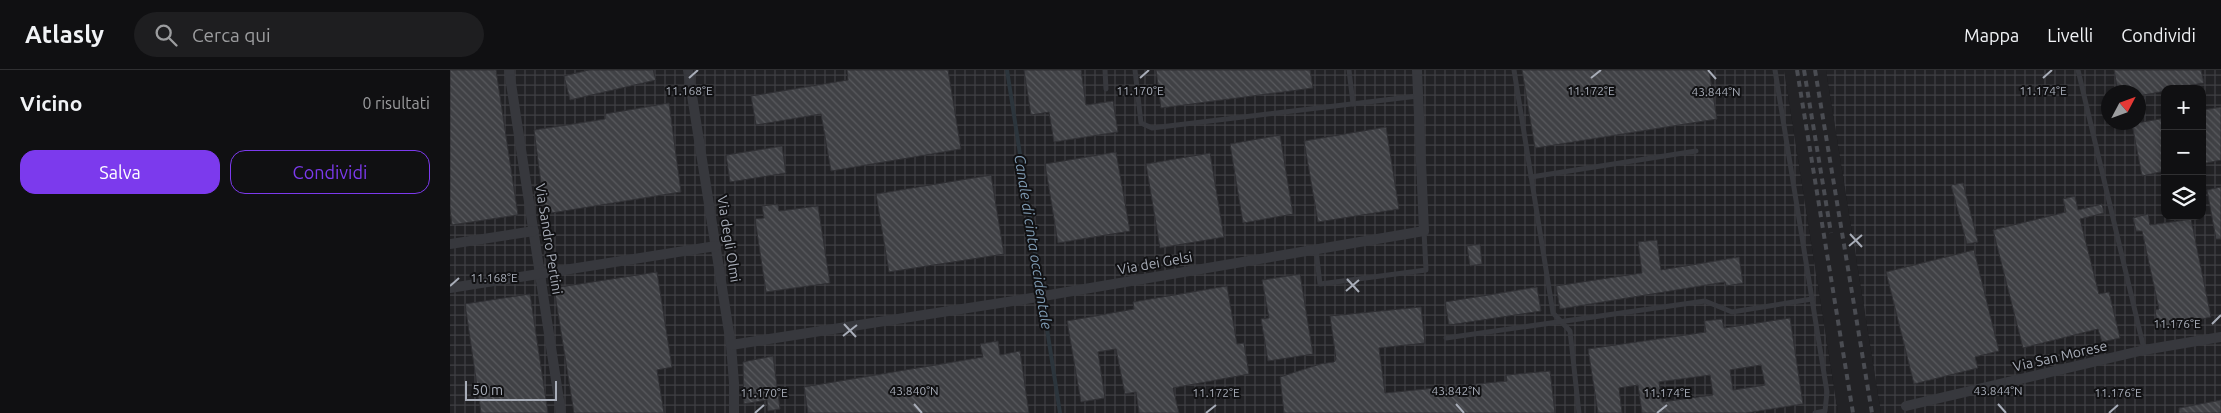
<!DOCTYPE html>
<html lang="it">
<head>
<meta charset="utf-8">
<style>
	body { margin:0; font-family:Ubuntu,sans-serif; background:#1e1e20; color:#f1f3f6 }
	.controls { position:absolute; right:15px; top:15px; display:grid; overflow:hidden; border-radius:10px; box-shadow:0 2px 8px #0003 }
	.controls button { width:45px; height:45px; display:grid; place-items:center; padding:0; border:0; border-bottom:1px solid #303032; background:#101012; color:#f1f3f6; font:25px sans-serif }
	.compass { position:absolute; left:1651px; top:15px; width:45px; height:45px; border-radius:50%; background:#101012; box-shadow:0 2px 8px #0003; rotate:49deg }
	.scale { position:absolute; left:15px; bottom:12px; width:92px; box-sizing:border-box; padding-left:5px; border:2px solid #a8adb8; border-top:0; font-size:14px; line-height:18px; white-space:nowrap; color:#a8adb8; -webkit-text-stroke:4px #111113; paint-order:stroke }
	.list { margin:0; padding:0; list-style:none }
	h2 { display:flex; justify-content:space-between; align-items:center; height:65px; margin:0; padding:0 20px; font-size:21px }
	h2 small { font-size:16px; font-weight:400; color:#9c9d9f }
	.actions { display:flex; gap:10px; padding:15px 20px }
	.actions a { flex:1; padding:11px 0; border:1px solid #7c3aed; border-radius:15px; text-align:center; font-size:18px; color:#7c3aed }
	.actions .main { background:#7c3aed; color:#fff }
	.icon { flex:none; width:28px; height:28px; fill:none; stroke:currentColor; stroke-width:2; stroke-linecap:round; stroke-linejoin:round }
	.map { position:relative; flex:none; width:1771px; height:343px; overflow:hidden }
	header { display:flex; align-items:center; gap:30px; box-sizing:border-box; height:70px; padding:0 25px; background:#101012; border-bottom:1px solid #303032 }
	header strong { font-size:24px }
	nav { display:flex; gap:28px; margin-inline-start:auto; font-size:18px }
	.search { width:350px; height:45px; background:#1e1e20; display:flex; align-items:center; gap:12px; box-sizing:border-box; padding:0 18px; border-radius:28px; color:#9c9d9f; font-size:19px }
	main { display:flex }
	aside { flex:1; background:#101012 }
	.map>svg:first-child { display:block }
	.built { fill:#222225 }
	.industrial { fill:url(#industrial-grid); fill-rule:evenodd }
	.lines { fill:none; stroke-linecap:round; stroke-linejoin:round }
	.stream { stroke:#2c353c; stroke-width:4 }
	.building { fill:url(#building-back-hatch); stroke:#303034; fill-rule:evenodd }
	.lane { stroke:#37383d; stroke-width:5 }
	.street { stroke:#37383d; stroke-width:10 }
	.rail { stroke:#4a4c52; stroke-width:4; stroke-dasharray:6 5; stroke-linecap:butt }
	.ticks { fill:none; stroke:#a8adb8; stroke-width:2 }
	.labels { text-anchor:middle; stroke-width:4; stroke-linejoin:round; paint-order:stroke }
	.street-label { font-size:14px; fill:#a8adb8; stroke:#111113 }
	.water-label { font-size:15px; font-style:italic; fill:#7f9bb3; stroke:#111113 }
	.ticks-label { font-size:12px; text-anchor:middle; fill:#a8adb8; stroke:#111113; stroke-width:4; stroke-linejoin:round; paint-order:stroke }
</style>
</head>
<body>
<header>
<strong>Atlasly</strong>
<div class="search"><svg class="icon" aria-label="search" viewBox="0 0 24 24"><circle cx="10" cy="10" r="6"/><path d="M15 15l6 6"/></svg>Cerca qui</div>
<nav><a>Mappa</a><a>Livelli</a><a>Condividi</a></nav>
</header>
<main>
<aside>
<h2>Vicino<small>0 risultati</small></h2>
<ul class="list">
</ul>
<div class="actions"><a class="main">Salva</a><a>Condividi</a></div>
</aside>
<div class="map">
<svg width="1771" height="343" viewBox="0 0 1771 343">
	<defs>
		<pattern id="industrial-grid" width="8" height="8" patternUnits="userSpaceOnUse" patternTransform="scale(1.25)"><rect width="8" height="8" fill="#222225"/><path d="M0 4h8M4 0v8" fill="none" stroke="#3f3f43"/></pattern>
		<pattern id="building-back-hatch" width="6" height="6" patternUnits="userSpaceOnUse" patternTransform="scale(1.25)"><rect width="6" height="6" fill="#404145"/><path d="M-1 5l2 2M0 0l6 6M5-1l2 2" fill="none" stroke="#595a5e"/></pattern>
	</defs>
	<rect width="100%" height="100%" fill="#161618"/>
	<polygon class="built" points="1334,0 1376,0 1431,343 1388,343"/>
	<g class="industrial">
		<polygon points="0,0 1334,0 1388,343 0,343"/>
		<path d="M1376,0H1771V343H1431ZM1715,19H1752V146H1715ZM1658,22H1688V52H1658Z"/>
	</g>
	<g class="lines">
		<polyline class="stream" points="557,0 610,343"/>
	</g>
	<g class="building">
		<polygon points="0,0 46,0 68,145 2,155 0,139"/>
		<polygon points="139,0 203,0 206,10 120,30 114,6"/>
		<polygon points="397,0 498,0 511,79 381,101 371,44 306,55 301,26 398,10"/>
		<polygon points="574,0 631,0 636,35 663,31 668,62 604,72 599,42 581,45"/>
		<polygon points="706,0 860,0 863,18 711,38"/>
		<polygon points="1072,0 1259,0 1267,49 1085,78"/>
		<polygon points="1664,0 1751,0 1754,13 1715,19 1715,21 1688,26 1688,22 1668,22"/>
		<polygon points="219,33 231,122 95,144 84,60 155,49 155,44"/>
		<polygon points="1771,37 1771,90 1752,94 1752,40"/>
		<polygon points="1715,48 1715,101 1692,106 1682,54"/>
		<polygon points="936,57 949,139 868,152 854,71"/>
		<polygon points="830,65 843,144 793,153 780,74"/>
		<polygon points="332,76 336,103 280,112 276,85"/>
		<polygon points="666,82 680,161 608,173 595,94"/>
		<polygon points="760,83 774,167 710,178 696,94"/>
		<polygon points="541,105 554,184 439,202 426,124"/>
		<polygon points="1513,113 1528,172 1517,174 1501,115"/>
		<polygon points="1771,117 1771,169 1766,169 1757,120"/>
		<polygon points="1625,126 1628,140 1652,134 1654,143 1630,149 1649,224 1659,222 1670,268 1652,272 1648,259 1573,278 1543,160 1616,142 1613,129"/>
		<polygon points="328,134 329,141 368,136 380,213 316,222 305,149 314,148 312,136"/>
		<polygon points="1698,144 1700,155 1741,149 1761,247 1708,258 1705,240 1709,239 1692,161 1686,161 1683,148"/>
		<polygon points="1207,170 1211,200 1289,187 1293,213 1276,216 1275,212 1110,239 1106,216 1192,203 1188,172"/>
		<polygon points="1030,174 1032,194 1020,196 1017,176"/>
		<polygon points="1524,180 1549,281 1525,287 1528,298 1464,314 1436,202"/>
		<polygon points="207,202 222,297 207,300 214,343 124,343 104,218"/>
		<polygon points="850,204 863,284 818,291 811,249 819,248 812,210"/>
		<polygon points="777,216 787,274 794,273 799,304 723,318 729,343 689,343 686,322 675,324 666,279 648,282 655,328 631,332 617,251 684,239 683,232"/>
		<polygon points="1087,217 1091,241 999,255 995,232"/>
		<polygon points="80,224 98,343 31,343 15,234"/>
		<polygon points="971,237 975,273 929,278 935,323 1057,311 1056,305 1100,301 1105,343 834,343 830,307 870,294 884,292 886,289 880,246"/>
		<path d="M1340,248L1353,334L1296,343H1192L1188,315L1169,318L1172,343H1148L1138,279L1256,262L1254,251L1272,249L1274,258ZM1311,295L1315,315L1283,320L1280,300ZM1260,305L1263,325L1212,332L1209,312Z"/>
		<polygon points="548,271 550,285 570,281 579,343 358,343 354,317 533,287 530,274"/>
		<polygon points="323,286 330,339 318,341 317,330 294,334 293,292"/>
		<polygon points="1771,330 1771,343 1729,343 1729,338"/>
	</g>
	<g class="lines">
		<g class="lane">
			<polyline points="655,0 656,19"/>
			<polyline points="685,0 691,53 702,58 968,26"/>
			<polyline points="899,0 903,34"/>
			<polyline points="1064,0 1103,243 1120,261 1129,343"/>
			<polyline points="1325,0 1377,322 1375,341 1365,343"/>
			<polyline points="1628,0 1694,279"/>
			<polyline points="1081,107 1246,81"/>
			<polyline points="866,180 870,214 976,200 974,161"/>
			<polyline points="996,268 1255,231 1282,242 1362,229"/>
		</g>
		<g class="street">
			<polyline points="59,0 111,343"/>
			<polyline points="238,0 281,275 284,313 284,343"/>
			<polyline points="0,174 84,161"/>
			<polyline points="0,218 266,176"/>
			<polyline points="281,275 570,230 974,161 967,0"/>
			<polyline points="1456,336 1694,280 1771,267"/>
		</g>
		<g class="rail">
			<polyline points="1347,0 1403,343"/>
			<polyline points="1354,0 1381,163"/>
			<polyline points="1365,0 1422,343"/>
		</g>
	</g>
	<path class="ticks" d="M1258,0L1266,9M239,8L248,0M690,8L699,0M1141,8L1151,0M1593,8L1602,0M1400,164L1412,177M1399,176L1412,165M897,209L909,222M0,216L9,208M896,221L909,210M394,254L406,267M1762,254L1771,245M393,266L407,255M464,334L472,343M1006,334L1014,343M1548,334L1556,343M305,343L314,335M756,343L766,335M1207,343L1217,335M1659,343L1668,335"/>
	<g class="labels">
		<g class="street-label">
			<text transform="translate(99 169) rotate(81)" y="5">Via Sandro Pertini</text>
			<text transform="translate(279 169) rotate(81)" y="5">Via degli Olmi</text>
			<text transform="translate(705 193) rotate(-10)" y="5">Via dei Gelsi</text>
			<text transform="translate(1610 286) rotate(-13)" y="5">Via San Morese</text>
		</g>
		<g class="water-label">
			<text transform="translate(583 172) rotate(81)" y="5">Canale di cinta occidentale</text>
		</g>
	</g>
	<g class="ticks-label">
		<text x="239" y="25">11.168°E</text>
		<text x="690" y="25">11.170°E</text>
		<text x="1141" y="25">11.172°E</text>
		<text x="1593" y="25">11.174°E</text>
		<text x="1266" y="26">43.844°N</text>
		<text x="44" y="212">11.168°E</text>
		<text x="1727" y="258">11.176°E</text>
		<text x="464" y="325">43.840°N</text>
		<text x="1006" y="325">43.842°N</text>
		<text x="1548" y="325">43.844°N</text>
		<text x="314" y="327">11.170°E</text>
		<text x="766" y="327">11.172°E</text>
		<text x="1217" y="327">11.174°E</text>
		<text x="1668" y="327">11.176°E</text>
	</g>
</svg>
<div class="controls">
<button>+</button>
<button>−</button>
<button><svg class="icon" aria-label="layers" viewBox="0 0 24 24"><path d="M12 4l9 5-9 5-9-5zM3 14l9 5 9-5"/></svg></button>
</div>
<svg class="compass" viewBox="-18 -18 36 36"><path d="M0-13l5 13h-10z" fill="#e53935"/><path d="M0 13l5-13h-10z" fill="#9c9d9f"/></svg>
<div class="scale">50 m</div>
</div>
</main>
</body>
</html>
